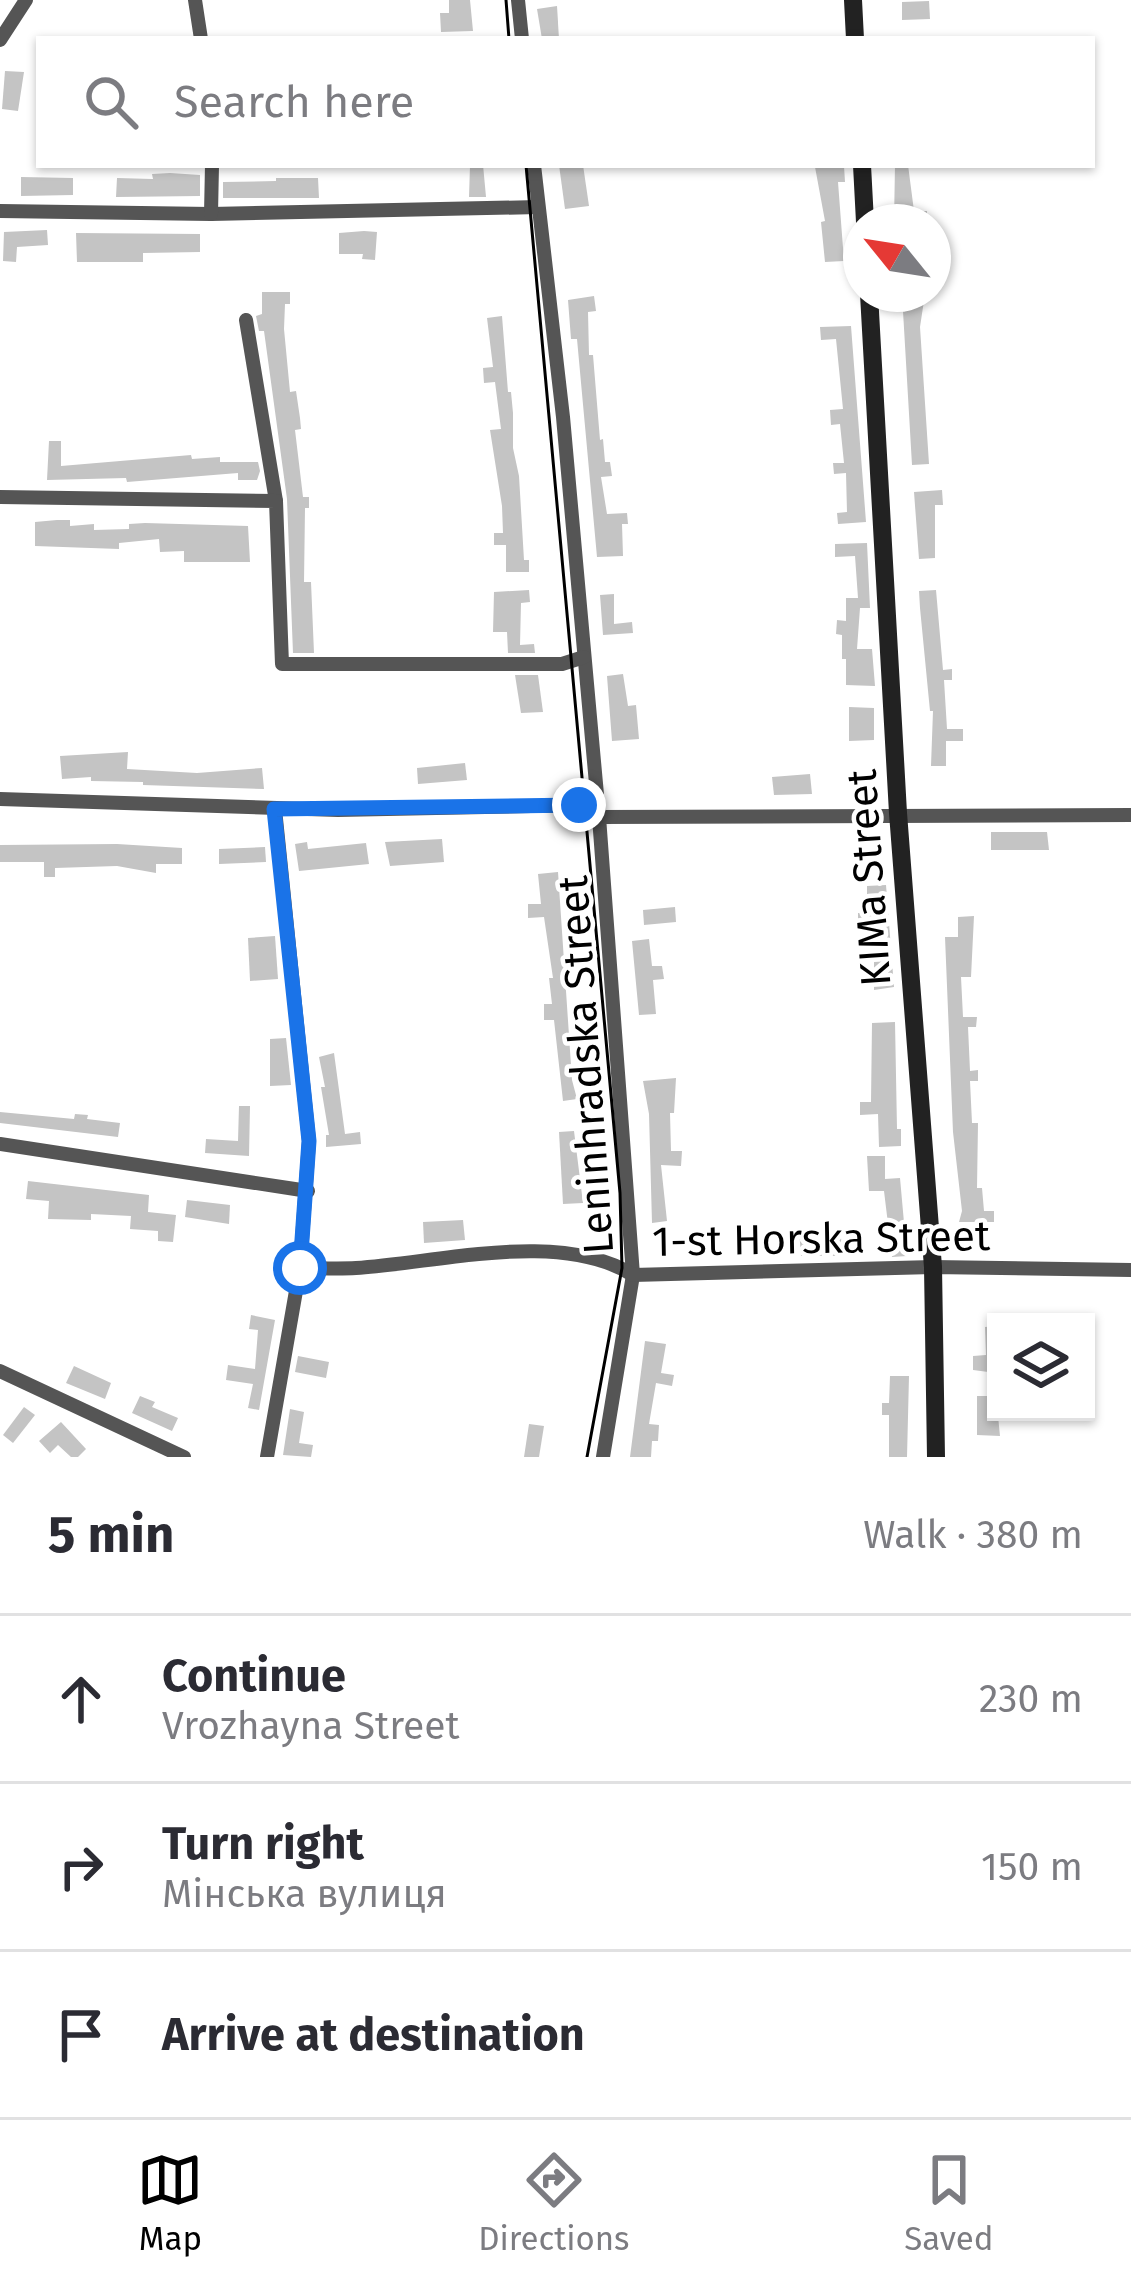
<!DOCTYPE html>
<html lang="en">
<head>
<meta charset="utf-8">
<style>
	body { margin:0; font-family:"Fira Sans",sans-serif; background:#f7f7f7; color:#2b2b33 }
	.controls { position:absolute; right:36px; bottom:36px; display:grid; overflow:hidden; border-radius:0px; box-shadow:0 3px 9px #0004 }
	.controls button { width:108px; height:108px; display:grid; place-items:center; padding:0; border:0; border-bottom:3px solid #e1e1e2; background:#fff; color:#2b2b33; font:60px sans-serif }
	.compass { position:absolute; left:843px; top:204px; width:108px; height:108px; border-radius:50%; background:#fff; box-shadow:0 3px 9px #0004; rotate:300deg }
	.stop { position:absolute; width:36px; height:36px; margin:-27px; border:9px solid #1a73e8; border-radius:50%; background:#fff }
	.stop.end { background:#1a73e8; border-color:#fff; box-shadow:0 3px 12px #0008 }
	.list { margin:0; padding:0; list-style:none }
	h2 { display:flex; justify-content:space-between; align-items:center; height:156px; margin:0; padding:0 48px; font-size:51px }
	h2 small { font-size:39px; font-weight:400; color:#7c7c81 }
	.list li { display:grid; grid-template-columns:78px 1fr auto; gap:36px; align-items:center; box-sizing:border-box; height:168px; padding:0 48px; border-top:3px solid #e1e1e2 }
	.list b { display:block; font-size:45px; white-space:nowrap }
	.list p { margin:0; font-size:39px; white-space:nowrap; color:#7c7c81 }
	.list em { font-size:39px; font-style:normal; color:#7c7c81 }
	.icon { flex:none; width:66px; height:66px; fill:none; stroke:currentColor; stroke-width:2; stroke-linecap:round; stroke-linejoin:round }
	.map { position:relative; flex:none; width:1131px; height:1457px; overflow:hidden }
	.search { position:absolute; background:#fff; box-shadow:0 3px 9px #0004; left:36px; right:36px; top:36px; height:132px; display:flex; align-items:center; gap:30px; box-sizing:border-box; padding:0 42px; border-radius:0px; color:#7c7c81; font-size:45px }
	.sheet { height:660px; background:#fff }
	nav { display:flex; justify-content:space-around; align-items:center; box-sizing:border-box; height:168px; border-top:3px solid #e1e1e2; background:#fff; font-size:33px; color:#7c7c81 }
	nav a { display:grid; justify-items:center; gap:6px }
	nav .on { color:#000 }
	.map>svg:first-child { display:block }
	.building { fill:#c4c4c4 }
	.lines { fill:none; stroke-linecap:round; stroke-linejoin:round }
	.street { stroke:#555; stroke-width:14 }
	.secondary { stroke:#222; stroke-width:18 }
	.tram { stroke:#000; stroke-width:3 }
	.route { stroke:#1a73e8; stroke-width:15 }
	.labels { text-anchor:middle; stroke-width:9; stroke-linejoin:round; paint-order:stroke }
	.street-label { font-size:42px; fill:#000; stroke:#fff }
</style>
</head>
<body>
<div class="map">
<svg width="1131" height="1457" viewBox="0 0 1131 1457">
	<rect width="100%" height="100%" fill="#fff"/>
	<g class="building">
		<polygon points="449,0 470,0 473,31 441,32 440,13 449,13"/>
		<polygon points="929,1 930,19 902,20 902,2"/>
		<polygon points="557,6 559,39 542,39 537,9"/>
		<polygon points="5,71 24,72 18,111 2,109"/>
		<polygon points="470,165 483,165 486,197 469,197"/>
		<polygon points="559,165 583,165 589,206 565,209"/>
		<polygon points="895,165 908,165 914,211 927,211 927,222 894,222"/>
		<polygon points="844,166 845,182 838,182 844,261 825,262 821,222 825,221 815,167"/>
		<polygon points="170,173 200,175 200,196 116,197 117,178 153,179 152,174"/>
		<polygon points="21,177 73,178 73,195 21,196"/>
		<polygon points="276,178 318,178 319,198 223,198 223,182 276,181"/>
		<polygon points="47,230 48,245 17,247 16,262 3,261 4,232"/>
		<polygon points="364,231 377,232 375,260 362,259 363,254 339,254 339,233"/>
		<polygon points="76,233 200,234 200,252 143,253 143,262 77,262"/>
		<polygon points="262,292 290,292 290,304 285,304 284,329 290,392 296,391 300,418 301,429 295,430 303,497 309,497 309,508 305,508 304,582 311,582 314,653 293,653 287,499 264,331 259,331 256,316 262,314"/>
		<polygon points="902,294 925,294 920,327 929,464 912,465"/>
		<polygon points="594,296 596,311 588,312 589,355 593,355 600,440 603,439 605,462 610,462 612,476 601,477 607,514 627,513 628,524 622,524 623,556 597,557 577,339 571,339 568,300"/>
		<polygon points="502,316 508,392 511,392 513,413 513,448 519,476 524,560 529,560 529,572 506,572 506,545 494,545 494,533 503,533 502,506 490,430 501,429 495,382 484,383 483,368 493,367 487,318"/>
		<polygon points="851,326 866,522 838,524 837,513 847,512 846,473 834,474 833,463 844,463 840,424 831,425 830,410 843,409 836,339 821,340 820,327"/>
		<polygon points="49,441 61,441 61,466 191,455 192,459 220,457 220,462 258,462 260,471 257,480 238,480 238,473 127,482 126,478 47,480"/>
		<polygon points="942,490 943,505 935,505 935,558 919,559 914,492"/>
		<polygon points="57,520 70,520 70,526 94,524 94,530 129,529 129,524 145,523 248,526 250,562 184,562 184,551 160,552 159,539 119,543 119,549 35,546 35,522"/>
		<polygon points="867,543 870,608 860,608 857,649 872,649 875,686 846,685 846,659 842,659 842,635 836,634 837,620 846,621 846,598 858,598 855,556 835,557 835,544"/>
		<polygon points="529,590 530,602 521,603 520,645 534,644 535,653 508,653 507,632 493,632 494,592"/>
		<polygon points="936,590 943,670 952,669 952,680 944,680 947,729 963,729 963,741 946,741 946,766 931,766 933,711 930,711 920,608 919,591"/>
		<polygon points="614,594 614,624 632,622 633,633 603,635 600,595"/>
		<polygon points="623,674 628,706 636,705 639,739 612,741 607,676"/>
		<polygon points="515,675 538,675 543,712 521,713"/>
		<polygon points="849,707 874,708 874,740 849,741"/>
		<polygon points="128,752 127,769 197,773 262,768 264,789 143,785 143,782 91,781 91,777 62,779 60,756"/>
		<polygon points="465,763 467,780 418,784 417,768"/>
		<polygon points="810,774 812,794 774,795 772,777"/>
		<polygon points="991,832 1047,832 1049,850 991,850"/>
		<polygon points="442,839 444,862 390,866 385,842"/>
		<polygon points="307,842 308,849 366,843 369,864 299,871 295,844"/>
		<polygon points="117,844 182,848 182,864 156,864 156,873 117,866 55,868 55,877 44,877 44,862 0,862 0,845"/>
		<polygon points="265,847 266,862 219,864 219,849"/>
		<polygon points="558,872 572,1080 577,1099 563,1101 554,1020 544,1020 544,1004 552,1004 549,978 553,978 544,917 528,918 528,904 541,904 538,874"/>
		<polygon points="886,885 894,987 874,990 874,926 858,926 858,913 867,913 867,886"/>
		<polygon points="675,907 676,922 644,925 643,910"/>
		<polygon points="974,916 971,977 961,977 963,1017 977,1017 976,1027 968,1027 970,1071 978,1070 978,1081 970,1081 972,1123 978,1123 977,1188 982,1188 984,1211 994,1211 994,1222 959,1222 962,1211 953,1132 945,937 958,937 958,917"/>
		<polygon points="275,936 278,979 250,981 248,938"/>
		<polygon points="649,939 652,966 662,966 664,979 653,980 656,1014 639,1015 632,941"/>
		<polygon points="895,1022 897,1129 901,1129 901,1146 879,1147 878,1114 860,1115 860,1102 871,1102 872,1023"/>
		<polygon points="286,1038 291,1085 270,1086 270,1039"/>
		<polygon points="334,1053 345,1134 360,1132 361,1144 326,1147 326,1135 329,1135 321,1087 325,1087 319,1057"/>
		<polygon points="676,1078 674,1113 670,1113 671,1151 682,1151 681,1166 661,1165 667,1221 652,1223 649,1114 643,1081"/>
		<polygon points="239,1106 250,1106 249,1156 205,1153 206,1139 238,1141"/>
		<polygon points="0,1112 74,1119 75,1114 88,1115 87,1119 120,1123 118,1137 0,1123"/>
		<polygon points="574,1131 583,1203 563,1204 559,1132"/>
		<polygon points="867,1156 885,1156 885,1179 900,1178 907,1256 892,1257 884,1191 869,1191"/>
		<polygon points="28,1181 149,1195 148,1212 176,1215 173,1242 158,1241 158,1231 130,1229 131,1216 91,1214 91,1220 48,1219 49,1201 26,1199"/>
		<polygon points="187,1200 230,1205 229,1224 185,1217"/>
		<polygon points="463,1220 465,1240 424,1243 423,1222"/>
		<polygon points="799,1229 812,1229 813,1242 841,1238 843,1256 801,1256"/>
		<polygon points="251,1315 275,1320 259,1410 248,1408 253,1384 226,1380 228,1365 255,1369 258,1330 249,1329"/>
		<polygon points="996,1326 996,1373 973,1370 973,1356 986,1355 985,1327"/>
		<polygon points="645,1341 666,1344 661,1373 674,1375 672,1386 656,1383 649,1424 659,1425 658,1441 652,1441 651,1457 630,1457"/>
		<polygon points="298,1356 329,1362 326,1378 295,1372"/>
		<polygon points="74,1366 111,1383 105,1399 66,1383"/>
		<polygon points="890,1376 909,1376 907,1457 889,1457 889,1415 882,1415 882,1403 889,1403"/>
		<polygon points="140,1396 155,1402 152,1407 178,1418 172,1431 132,1413"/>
		<polygon points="977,1396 996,1396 1000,1436 977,1435"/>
		<polygon points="24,1407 35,1415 13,1443 3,1435"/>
		<polygon points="290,1409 304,1412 299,1443 313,1445 311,1457 283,1455"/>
		<polygon points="61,1422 86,1449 78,1457 71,1457 58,1445 50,1453 39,1441"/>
		<polygon points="529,1424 544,1426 539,1457 524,1457"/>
	</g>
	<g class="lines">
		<g class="street">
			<polyline points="195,0 201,39"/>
			<polyline points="518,0 522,39"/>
			<polyline points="0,40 26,0"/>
			<polyline points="534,165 563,417 599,817 633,1275 603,1457"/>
			<polyline points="0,211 211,214 538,207"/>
			<polyline points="211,214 212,165"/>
			<polyline points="246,320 276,501"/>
			<polyline points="0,497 276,501 282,664 562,664 584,657"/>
			<polyline points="0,799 338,810 579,805 599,817 1131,815"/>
			<polyline points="0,1144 308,1191"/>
			<path d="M300,1268C319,1268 338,1269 356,1268C439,1263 560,1229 633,1275L933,1267L1131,1270"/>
			<polyline points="0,1371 184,1457"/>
			<polyline points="267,1457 300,1268 309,1141 275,809"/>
		</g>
		<g class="secondary">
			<polyline points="853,0 855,39"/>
			<polyline points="862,165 865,222"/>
			<polyline points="869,294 898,813 933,1267 936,1457"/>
		</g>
		<g class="tram">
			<polyline points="506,0 509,39"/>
			<polyline points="526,165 620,1193 622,1268 587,1457"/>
		</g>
	</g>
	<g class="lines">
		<polyline class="route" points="300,1268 309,1141 274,809 579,805"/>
	</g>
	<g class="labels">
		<g class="street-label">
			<text transform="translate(868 878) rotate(-94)" y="15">KIMa Street</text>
			<text transform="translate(585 1065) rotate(-94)" y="15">Leninhradska Street</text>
			<text transform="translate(821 1238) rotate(-1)" y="15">1-st Horska Street</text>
		</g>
	</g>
</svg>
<div class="controls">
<button><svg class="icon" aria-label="layers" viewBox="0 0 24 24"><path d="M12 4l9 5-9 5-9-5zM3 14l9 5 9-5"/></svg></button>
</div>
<svg class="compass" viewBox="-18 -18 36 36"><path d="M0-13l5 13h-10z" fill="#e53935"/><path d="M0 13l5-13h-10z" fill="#7c7c81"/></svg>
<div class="stop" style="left:300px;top:1268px"></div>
<div class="stop end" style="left:579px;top:805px"></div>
<div class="search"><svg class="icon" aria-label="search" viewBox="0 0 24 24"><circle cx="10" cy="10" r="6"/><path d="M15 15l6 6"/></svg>Search here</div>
</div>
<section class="sheet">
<h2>5 min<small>Walk · 380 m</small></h2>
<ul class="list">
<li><svg class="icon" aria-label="ahead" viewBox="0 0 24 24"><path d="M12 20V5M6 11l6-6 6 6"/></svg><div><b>Continue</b><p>Vrozhayna Street</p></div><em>230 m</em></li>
<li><svg class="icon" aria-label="right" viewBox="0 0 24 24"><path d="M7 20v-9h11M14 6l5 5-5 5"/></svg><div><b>Turn right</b><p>Мінська вулиця</p></div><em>150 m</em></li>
<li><svg class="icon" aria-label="arrive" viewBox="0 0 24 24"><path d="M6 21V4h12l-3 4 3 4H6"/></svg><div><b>Arrive at destination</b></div></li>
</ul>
</section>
<nav>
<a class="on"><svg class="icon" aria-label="map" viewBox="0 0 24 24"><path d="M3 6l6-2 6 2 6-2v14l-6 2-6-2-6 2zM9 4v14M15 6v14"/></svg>Map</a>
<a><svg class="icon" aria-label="directions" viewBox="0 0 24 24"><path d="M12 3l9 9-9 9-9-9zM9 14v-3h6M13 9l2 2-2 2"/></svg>Directions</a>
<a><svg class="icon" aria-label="saved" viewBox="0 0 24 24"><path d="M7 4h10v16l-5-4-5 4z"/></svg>Saved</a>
</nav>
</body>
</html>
